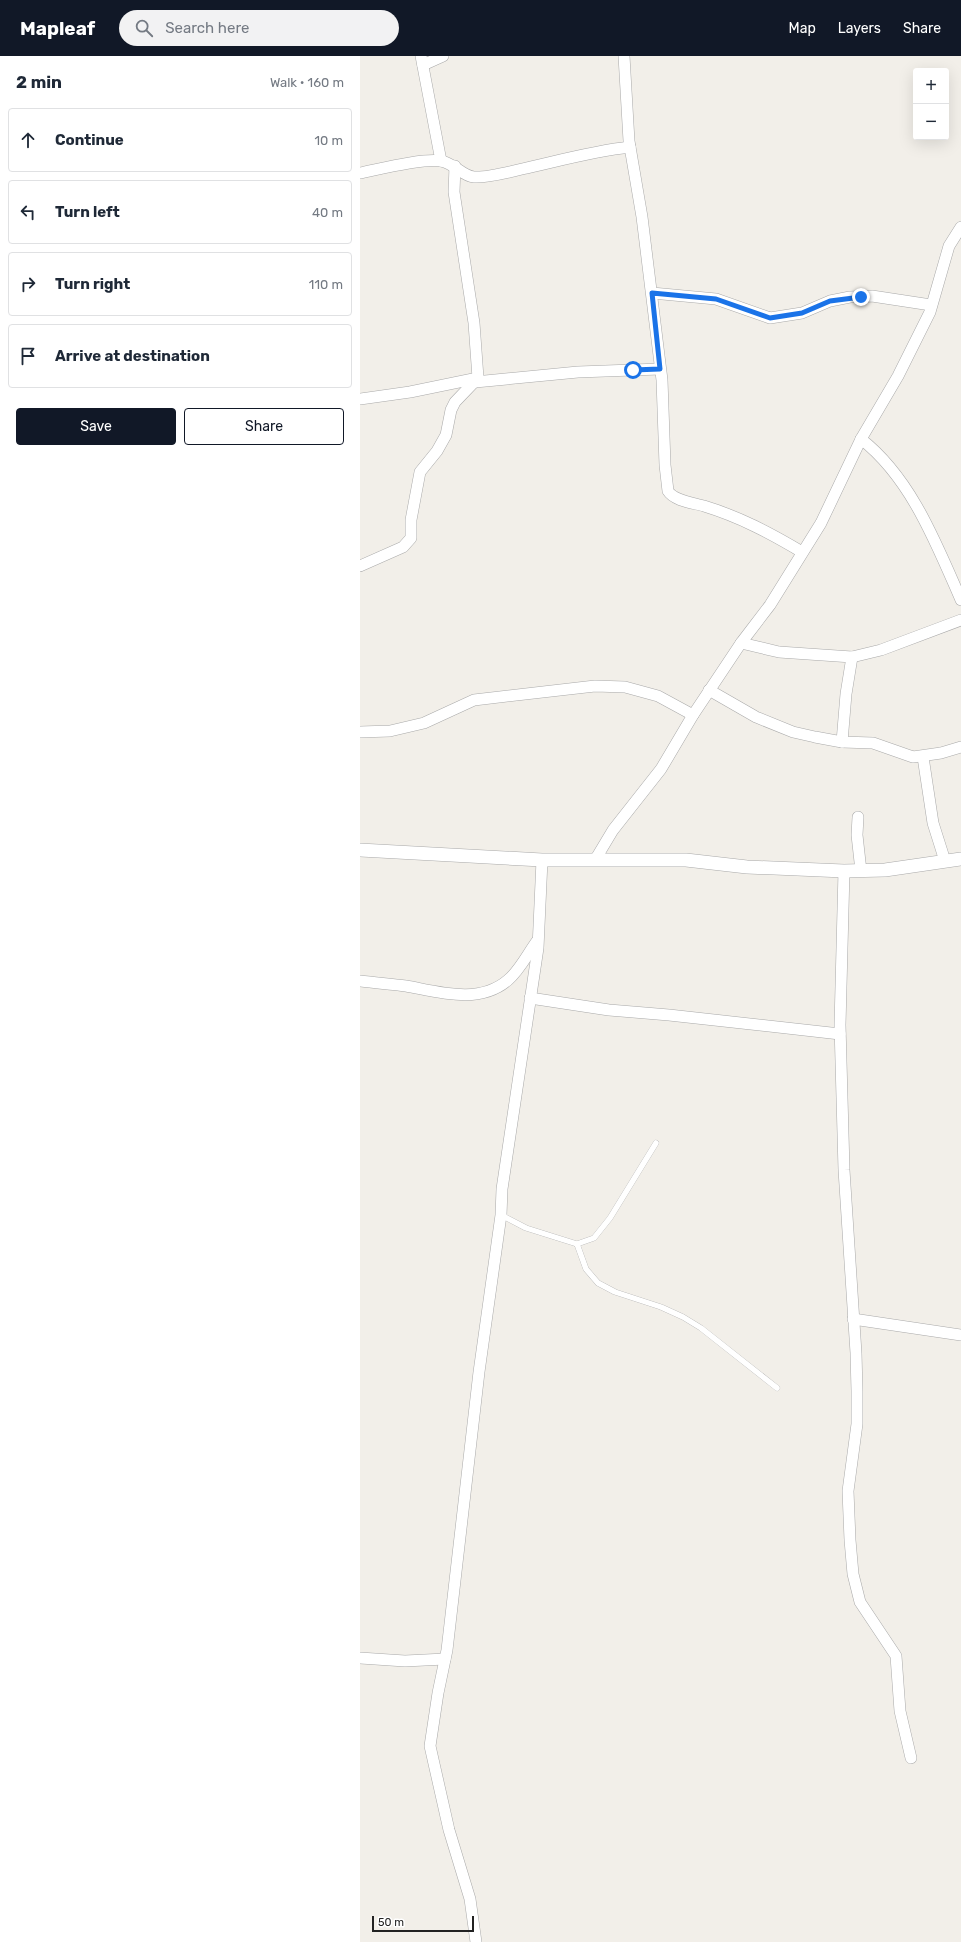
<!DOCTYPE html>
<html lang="en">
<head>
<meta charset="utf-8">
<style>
	body { margin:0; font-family:Rubik,sans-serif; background:#f2f2f3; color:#1f2937 }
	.controls { position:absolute; right:12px; top:12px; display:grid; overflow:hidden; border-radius:4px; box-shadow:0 4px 16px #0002 }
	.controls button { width:36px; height:36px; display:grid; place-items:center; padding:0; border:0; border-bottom:1px solid #e0e1e3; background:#fff; color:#1f2937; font:20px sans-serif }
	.scale { position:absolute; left:12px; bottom:10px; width:102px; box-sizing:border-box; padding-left:4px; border:2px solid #222; border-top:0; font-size:11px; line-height:14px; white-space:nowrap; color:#222; -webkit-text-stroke:3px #fff; paint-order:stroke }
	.stop { position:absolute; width:12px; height:12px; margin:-9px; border:3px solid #1a73e8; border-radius:50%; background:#fff }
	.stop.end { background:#1a73e8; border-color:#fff; box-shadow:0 1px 4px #0008 }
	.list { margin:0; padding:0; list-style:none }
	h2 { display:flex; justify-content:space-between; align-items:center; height:52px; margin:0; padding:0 16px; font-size:17px }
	h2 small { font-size:13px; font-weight:400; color:#747a83 }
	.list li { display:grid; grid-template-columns:26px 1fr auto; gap:12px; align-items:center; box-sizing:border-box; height:64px; margin:0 8px 8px; padding:0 8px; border:1px solid #e0e1e3; border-radius:4px }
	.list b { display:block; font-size:15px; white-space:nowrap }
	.list em { font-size:13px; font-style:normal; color:#747a83 }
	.actions { display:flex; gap:8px; padding:12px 16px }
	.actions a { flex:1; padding:9px 0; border:1px solid #111827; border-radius:4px; text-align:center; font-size:14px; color:#111827 }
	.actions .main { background:#111827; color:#fff }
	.icon { flex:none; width:22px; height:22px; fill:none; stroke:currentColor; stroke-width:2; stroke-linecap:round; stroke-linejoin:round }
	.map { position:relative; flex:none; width:601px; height:1886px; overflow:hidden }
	header { display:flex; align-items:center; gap:24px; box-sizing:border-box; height:56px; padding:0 20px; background:#111827; color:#fff }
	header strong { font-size:19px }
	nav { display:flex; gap:22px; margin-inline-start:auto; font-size:14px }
	.search { width:280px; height:36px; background:#f2f2f3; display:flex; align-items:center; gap:10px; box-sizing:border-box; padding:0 14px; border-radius:22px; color:#747a83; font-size:15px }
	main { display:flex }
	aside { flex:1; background:#fff }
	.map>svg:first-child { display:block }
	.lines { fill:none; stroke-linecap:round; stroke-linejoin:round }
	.service-casing { stroke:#a9a9a9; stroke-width:6 }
	.minor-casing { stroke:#a9a9a9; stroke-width:12 }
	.tertiary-casing { stroke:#a9a9a9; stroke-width:14 }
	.service { stroke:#fff; stroke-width:5.5 }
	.minor { stroke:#fff; stroke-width:11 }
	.tertiary { stroke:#fff; stroke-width:13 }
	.route { stroke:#1a73e8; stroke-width:5 }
</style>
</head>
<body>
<header>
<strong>Mapleaf</strong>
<div class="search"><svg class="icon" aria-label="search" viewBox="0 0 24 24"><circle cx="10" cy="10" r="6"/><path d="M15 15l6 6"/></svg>Search here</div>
<nav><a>Map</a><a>Layers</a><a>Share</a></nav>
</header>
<main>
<aside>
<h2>2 min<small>Walk · 160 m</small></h2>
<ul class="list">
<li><svg class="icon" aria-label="ahead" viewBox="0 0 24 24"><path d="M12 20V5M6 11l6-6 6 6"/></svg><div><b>Continue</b></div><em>10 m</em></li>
<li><svg class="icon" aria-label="left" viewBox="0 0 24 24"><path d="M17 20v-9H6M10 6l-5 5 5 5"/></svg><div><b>Turn left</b></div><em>40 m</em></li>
<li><svg class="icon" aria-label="right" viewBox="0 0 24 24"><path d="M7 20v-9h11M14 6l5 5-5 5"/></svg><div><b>Turn right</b></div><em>110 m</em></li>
<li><svg class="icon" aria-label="arrive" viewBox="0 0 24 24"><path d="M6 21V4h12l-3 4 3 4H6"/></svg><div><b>Arrive at destination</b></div></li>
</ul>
<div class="actions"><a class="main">Save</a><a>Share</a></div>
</aside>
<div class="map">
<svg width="601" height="1886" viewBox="0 0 601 1886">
	<rect width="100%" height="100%" fill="#f2efe9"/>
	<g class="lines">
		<defs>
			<g id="service">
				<polyline points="141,1159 166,1172 217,1188 234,1182 250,1162 296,1087"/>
				<polyline points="217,1188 226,1213 238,1227 255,1236 301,1251 323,1261 341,1272 417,1332"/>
			</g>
			<g id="minor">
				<polyline points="61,0 81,105"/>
				<path d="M264,0L269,85L282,161L302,324L305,409L308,435C314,445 334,447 344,450C380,461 410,477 442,496"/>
				<polyline points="63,9 83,0"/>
				<path d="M0,117C20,113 63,102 81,105C94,107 102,120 114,121C125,122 150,116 162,113C198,105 233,95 270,91"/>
				<polyline points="292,237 356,243 410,262 442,257 470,245 490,241 512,240 571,249"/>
				<polyline points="115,326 218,316 300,313"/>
				<polyline points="0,343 50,336 118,322"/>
				<path d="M501,383C551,422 576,487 601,544"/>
				<polyline points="0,510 43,491 51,482 51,464 60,416 77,395 86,379 91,354 95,346 118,322 114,267 94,136 95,110"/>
				<polyline points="381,587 419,596 492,601 521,594 601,564"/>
				<polyline points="349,634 396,661 433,676 455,681 482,686 513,687 553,701 581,697 601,691"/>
				<polyline points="0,676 30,675 64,667 114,644 235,630 265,631 298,640 333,659"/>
				<polyline points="482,686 486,638 492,601"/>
				<polyline points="563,701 573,767 585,805"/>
				<polyline points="498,761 497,779 501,815"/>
				<polyline points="235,804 253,774 301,713 333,659 381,587 410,549 461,467 501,383 538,320 570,256 589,190 601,171"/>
				<polyline points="484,815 480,969 484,1114 496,1297 497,1335 497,1368 488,1435 490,1484 493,1518 500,1546 536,1600 540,1655 551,1702"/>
				<path d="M0,925C15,927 31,928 46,930C79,936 119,949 148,924C160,914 168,897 177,885"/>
				<polyline points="170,942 249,954 309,959 480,978"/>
				<polyline points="493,1263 601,1279"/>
				<polyline points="0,1602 45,1605 85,1603"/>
				<polyline points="116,1886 110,1843 89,1774 70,1690 78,1637 87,1594 119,1316 141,1159 142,1133 178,892 182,804"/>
			</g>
			<polyline id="tertiary" points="0,794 182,804 326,804 387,811 484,815 525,814 601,803"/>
		</defs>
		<use href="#service" class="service-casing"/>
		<use href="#minor" class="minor-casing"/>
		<use href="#tertiary" class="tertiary-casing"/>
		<use href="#service" class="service"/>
		<use href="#minor" class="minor"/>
		<use href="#tertiary" class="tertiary"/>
	</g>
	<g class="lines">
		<polyline class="route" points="273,314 300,313 292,237 356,243 410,262 442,257 470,245 501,241"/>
	</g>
</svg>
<div class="controls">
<button>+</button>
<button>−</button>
</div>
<div class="scale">50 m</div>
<div class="stop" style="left:273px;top:314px"></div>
<div class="stop end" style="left:501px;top:241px"></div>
</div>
</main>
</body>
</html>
